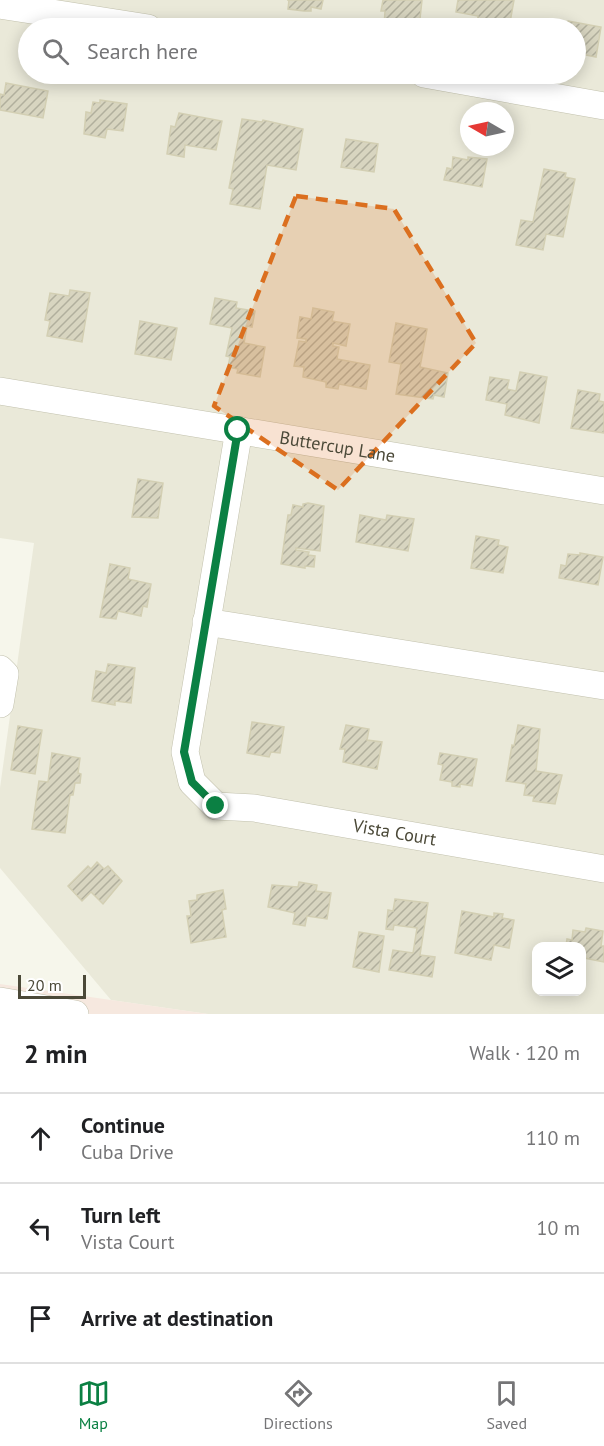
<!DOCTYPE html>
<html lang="en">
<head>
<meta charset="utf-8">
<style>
	body { margin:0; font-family:"PT Sans",sans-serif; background:#f6f6f6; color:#202124 }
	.controls { position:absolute; right:18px; bottom:18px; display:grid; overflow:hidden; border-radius:12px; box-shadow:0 3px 15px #0003 }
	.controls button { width:54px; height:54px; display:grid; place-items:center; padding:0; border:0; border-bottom:2px solid #e0e0e0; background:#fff; color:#202124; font:30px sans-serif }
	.compass { position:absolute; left:460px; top:102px; width:54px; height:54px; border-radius:50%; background:#fff; box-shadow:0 3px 15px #0003; rotate:279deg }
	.scale { position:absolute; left:18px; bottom:15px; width:68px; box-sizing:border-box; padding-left:6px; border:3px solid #4b4938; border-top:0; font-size:16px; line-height:21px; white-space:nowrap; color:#4b4938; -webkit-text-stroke:4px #fff; paint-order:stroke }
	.stop { position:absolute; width:18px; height:18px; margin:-14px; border:4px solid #0b8043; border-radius:50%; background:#fff }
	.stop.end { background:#0b8043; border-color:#fff; box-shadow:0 2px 6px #0008 }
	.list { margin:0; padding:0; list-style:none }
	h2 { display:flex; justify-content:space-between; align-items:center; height:78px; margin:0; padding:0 24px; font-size:26px }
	h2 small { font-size:20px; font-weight:400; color:#757577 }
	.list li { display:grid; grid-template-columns:39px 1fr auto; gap:18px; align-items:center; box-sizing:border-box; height:90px; padding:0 24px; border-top:2px solid #e0e0e0 }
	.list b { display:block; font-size:22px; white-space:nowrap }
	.list p { margin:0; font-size:20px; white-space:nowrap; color:#757577 }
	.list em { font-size:20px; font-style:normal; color:#757577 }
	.icon { flex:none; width:33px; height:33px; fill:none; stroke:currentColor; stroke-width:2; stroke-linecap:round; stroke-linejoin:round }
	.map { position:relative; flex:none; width:604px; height:1014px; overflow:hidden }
	.search { position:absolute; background:#fff; box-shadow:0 3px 15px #0003; left:18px; right:18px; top:18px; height:66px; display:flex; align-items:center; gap:15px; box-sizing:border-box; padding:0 21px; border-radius:33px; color:#757577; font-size:22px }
	.sheet { height:348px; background:#fff }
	nav { display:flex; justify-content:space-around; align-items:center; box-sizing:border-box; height:84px; border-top:2px solid #e0e0e0; background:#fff; font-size:16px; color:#757577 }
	nav a { display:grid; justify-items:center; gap:3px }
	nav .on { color:#0b8043 }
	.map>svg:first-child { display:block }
	.residential { fill:#eae9d9; fill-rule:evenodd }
	.medical { fill:#f6e8df }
	.building { fill:url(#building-hatch); stroke:#d3cfb3; stroke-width:1.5 }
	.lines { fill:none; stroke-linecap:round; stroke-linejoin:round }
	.minor-casing { stroke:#c2c1ad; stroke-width:28 }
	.minor { stroke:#fff; stroke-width:27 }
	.route { stroke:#0b8043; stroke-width:8 }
	.marked { fill:#db6f1f; fill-opacity:0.2; stroke:#db6f1f; stroke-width:4.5; stroke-dasharray:12 8; stroke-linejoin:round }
	.labels { text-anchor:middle; stroke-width:5; stroke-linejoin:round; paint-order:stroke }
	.street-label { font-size:18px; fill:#4b4938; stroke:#fff }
</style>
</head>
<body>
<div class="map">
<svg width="604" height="1014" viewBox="0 0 604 1014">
	<defs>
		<pattern id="building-hatch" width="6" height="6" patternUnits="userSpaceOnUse" patternTransform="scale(1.5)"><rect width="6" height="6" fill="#d8d5c0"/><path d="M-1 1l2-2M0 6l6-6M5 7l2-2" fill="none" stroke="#b1af9d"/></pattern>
	</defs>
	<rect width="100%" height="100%" fill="#f6f6eb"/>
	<path class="residential" d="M0,0H604V1014H208L111,1000L0,868V788L34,543L0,538ZM28,28H576V74H28ZM469,111H505V147H469ZM536,946H582V992H536Z"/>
	<polygon class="medical" points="0,984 208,1014 0,1014"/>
	<g class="building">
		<polygon points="287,0 323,0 321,9 311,7 311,11 304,11 288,9 289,0"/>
		<polygon points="383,0 422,0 419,28 384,27 385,11 381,11"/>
		<polygon points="458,0 514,0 509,28 476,28 478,16 456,12"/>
		<polygon points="568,21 601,27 596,57 576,53 576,28 566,28"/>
		<polygon points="6,83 48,91 43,118 0,110 0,94 4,95"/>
		<polygon points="100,100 127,104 123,131 107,129 105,138 84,134 86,112 91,113 93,102 100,103"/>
		<polygon points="179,113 222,121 216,150 185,145 184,157 167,154 171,126 175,127"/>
		<polygon points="242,119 262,122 263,120 303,129 296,170 267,165 260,209 230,204 233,189 229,188"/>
		<polygon points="346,139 378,144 374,172 341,167"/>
		<polygon points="453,157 468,160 468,157 487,159 482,187 444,180 447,168 452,169"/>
		<polygon points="544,169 566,173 565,177 575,179 563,237 546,234 543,250 516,245 521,220 533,222"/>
		<polygon points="70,290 90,293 82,342 47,336 50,321 45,320 50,293 69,296"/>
		<polygon points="215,298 237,302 236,308 255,311 252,327 247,326 244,343 265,347 260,377 237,373 238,369 228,367 230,357 226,356 232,328 210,324"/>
		<polygon points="313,308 334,312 332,321 350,324 346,346 333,343 333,346 339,347 337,359 370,365 366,389 339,384 338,389 326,387 326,382 303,377 304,367 294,366 299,341 306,342 306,339 297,338 300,317 311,319"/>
		<polygon points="140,321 177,328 171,360 135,354"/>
		<polygon points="396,323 427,329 420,367 448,373 444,397 434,395 433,399 396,394 401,364 389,362"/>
		<polygon points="520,372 547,377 539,423 505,415 507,404 486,400 490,377 509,380 507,389 516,391"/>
		<polygon points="578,390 600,394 599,401 604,402 604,433 571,428"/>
		<polygon points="138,479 163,483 158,518 132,517"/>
		<polygon points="308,503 324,506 320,551 296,548 296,550 309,552 308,555 315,556 314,567 305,566 305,568 281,564 288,515 291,515 293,505 303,507 303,504"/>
		<polygon points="360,515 386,520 387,515 414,519 408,551 356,542"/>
		<polygon points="476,536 499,540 498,545 508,547 503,573 471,568"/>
		<polygon points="580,553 603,557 598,585 559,578 561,565 566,566 568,554 580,555"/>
		<polygon points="110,564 130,568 128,579 151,584 147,607 143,606 141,616 118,611 116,619 100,617"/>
		<polygon points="108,664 135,668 131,703 115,701 115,705 92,701 96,671 106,673"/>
		<polygon points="252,722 284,727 280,753 271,752 269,757 247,753"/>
		<polygon points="346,725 369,729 367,740 382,742 377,769 343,762 345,749 340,749"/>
		<polygon points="518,725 540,729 536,771 562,775 555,804 533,801 534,796 524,795 526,784 506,781 512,745 514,746"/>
		<polygon points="18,726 42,730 35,774 11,770"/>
		<polygon points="52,753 80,758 78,773 81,774 80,783 75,783 73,795 70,795 65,833 32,829 39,781 48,782"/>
		<polygon points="440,753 477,759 472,786 460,784 460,787 452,786 452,782 440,780 443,765 438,764"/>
		<polygon points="97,862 104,869 108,866 122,881 103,904 91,892 82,901 68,886 88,866 91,869"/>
		<polygon points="299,882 317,885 316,891 331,893 327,919 307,916 305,926 293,924 295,913 268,907 272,885 298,887"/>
		<polygon points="223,890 226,909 222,910 226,937 191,943 187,916 191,916 189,901 197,900 197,895"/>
		<polygon points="395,899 428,903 420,955 435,957 432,977 389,970 393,950 413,953 417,928 394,925 393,930 386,929 388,910 393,911"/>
		<polygon points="462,911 494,917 494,913 503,914 502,918 514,920 509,948 494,945 491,960 455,953"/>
		<polygon points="586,928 603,931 601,946 604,946 604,962 584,958 582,971 582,946 566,946 567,939 572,940 573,930 585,932"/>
		<polygon points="359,932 384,936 379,972 353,967"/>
	</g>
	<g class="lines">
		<defs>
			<g id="minor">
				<polyline points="0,5 148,28"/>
				<polyline points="424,74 604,106"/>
				<path id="s1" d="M0,391L604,491"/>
				<path id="s2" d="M239,430L185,752L192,782L216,806L254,808L604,869"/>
				<polyline points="206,622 604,686"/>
				<polyline points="0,669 5,674 0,704"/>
				<polyline points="0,1001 75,1014"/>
			</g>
		</defs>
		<use href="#minor" class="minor-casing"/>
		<use href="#minor" class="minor"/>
	</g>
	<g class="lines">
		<polyline class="route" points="216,806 192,782 184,752 238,430"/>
	</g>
	<path class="marked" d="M296,196L394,209L476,343L338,490L214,406Z"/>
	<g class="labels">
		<g class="street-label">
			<text dy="6" stroke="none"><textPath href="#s1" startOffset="342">Buttercup Lane</textPath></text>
			<text dy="6" stroke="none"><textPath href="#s2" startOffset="572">Vista Court</textPath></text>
		</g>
	</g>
</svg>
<div class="controls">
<button><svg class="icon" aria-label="layers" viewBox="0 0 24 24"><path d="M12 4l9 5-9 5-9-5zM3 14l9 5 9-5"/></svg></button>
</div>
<svg class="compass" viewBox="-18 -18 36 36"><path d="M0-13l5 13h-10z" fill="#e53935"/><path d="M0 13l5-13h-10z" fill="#757577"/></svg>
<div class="scale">20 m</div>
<div class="stop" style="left:238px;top:430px"></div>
<div class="stop end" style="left:216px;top:806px"></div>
<div class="search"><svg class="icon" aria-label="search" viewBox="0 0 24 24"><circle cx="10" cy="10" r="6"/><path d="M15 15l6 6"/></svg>Search here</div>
</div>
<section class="sheet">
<h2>2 min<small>Walk · 120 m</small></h2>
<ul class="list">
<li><svg class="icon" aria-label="ahead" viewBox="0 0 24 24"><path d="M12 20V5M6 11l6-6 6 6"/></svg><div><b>Continue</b><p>Cuba Drive</p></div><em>110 m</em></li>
<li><svg class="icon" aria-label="left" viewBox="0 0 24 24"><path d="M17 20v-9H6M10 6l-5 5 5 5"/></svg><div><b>Turn left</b><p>Vista Court</p></div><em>10 m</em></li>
<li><svg class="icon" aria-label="arrive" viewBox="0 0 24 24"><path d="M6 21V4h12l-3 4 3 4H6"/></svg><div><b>Arrive at destination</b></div></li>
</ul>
</section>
<nav>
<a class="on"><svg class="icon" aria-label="map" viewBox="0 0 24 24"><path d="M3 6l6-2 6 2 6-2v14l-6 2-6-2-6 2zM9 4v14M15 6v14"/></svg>Map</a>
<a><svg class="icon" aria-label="directions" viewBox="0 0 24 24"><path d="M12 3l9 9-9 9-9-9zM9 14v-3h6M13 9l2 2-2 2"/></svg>Directions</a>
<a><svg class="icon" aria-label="saved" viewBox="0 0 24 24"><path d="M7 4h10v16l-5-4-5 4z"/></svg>Saved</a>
</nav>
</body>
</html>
